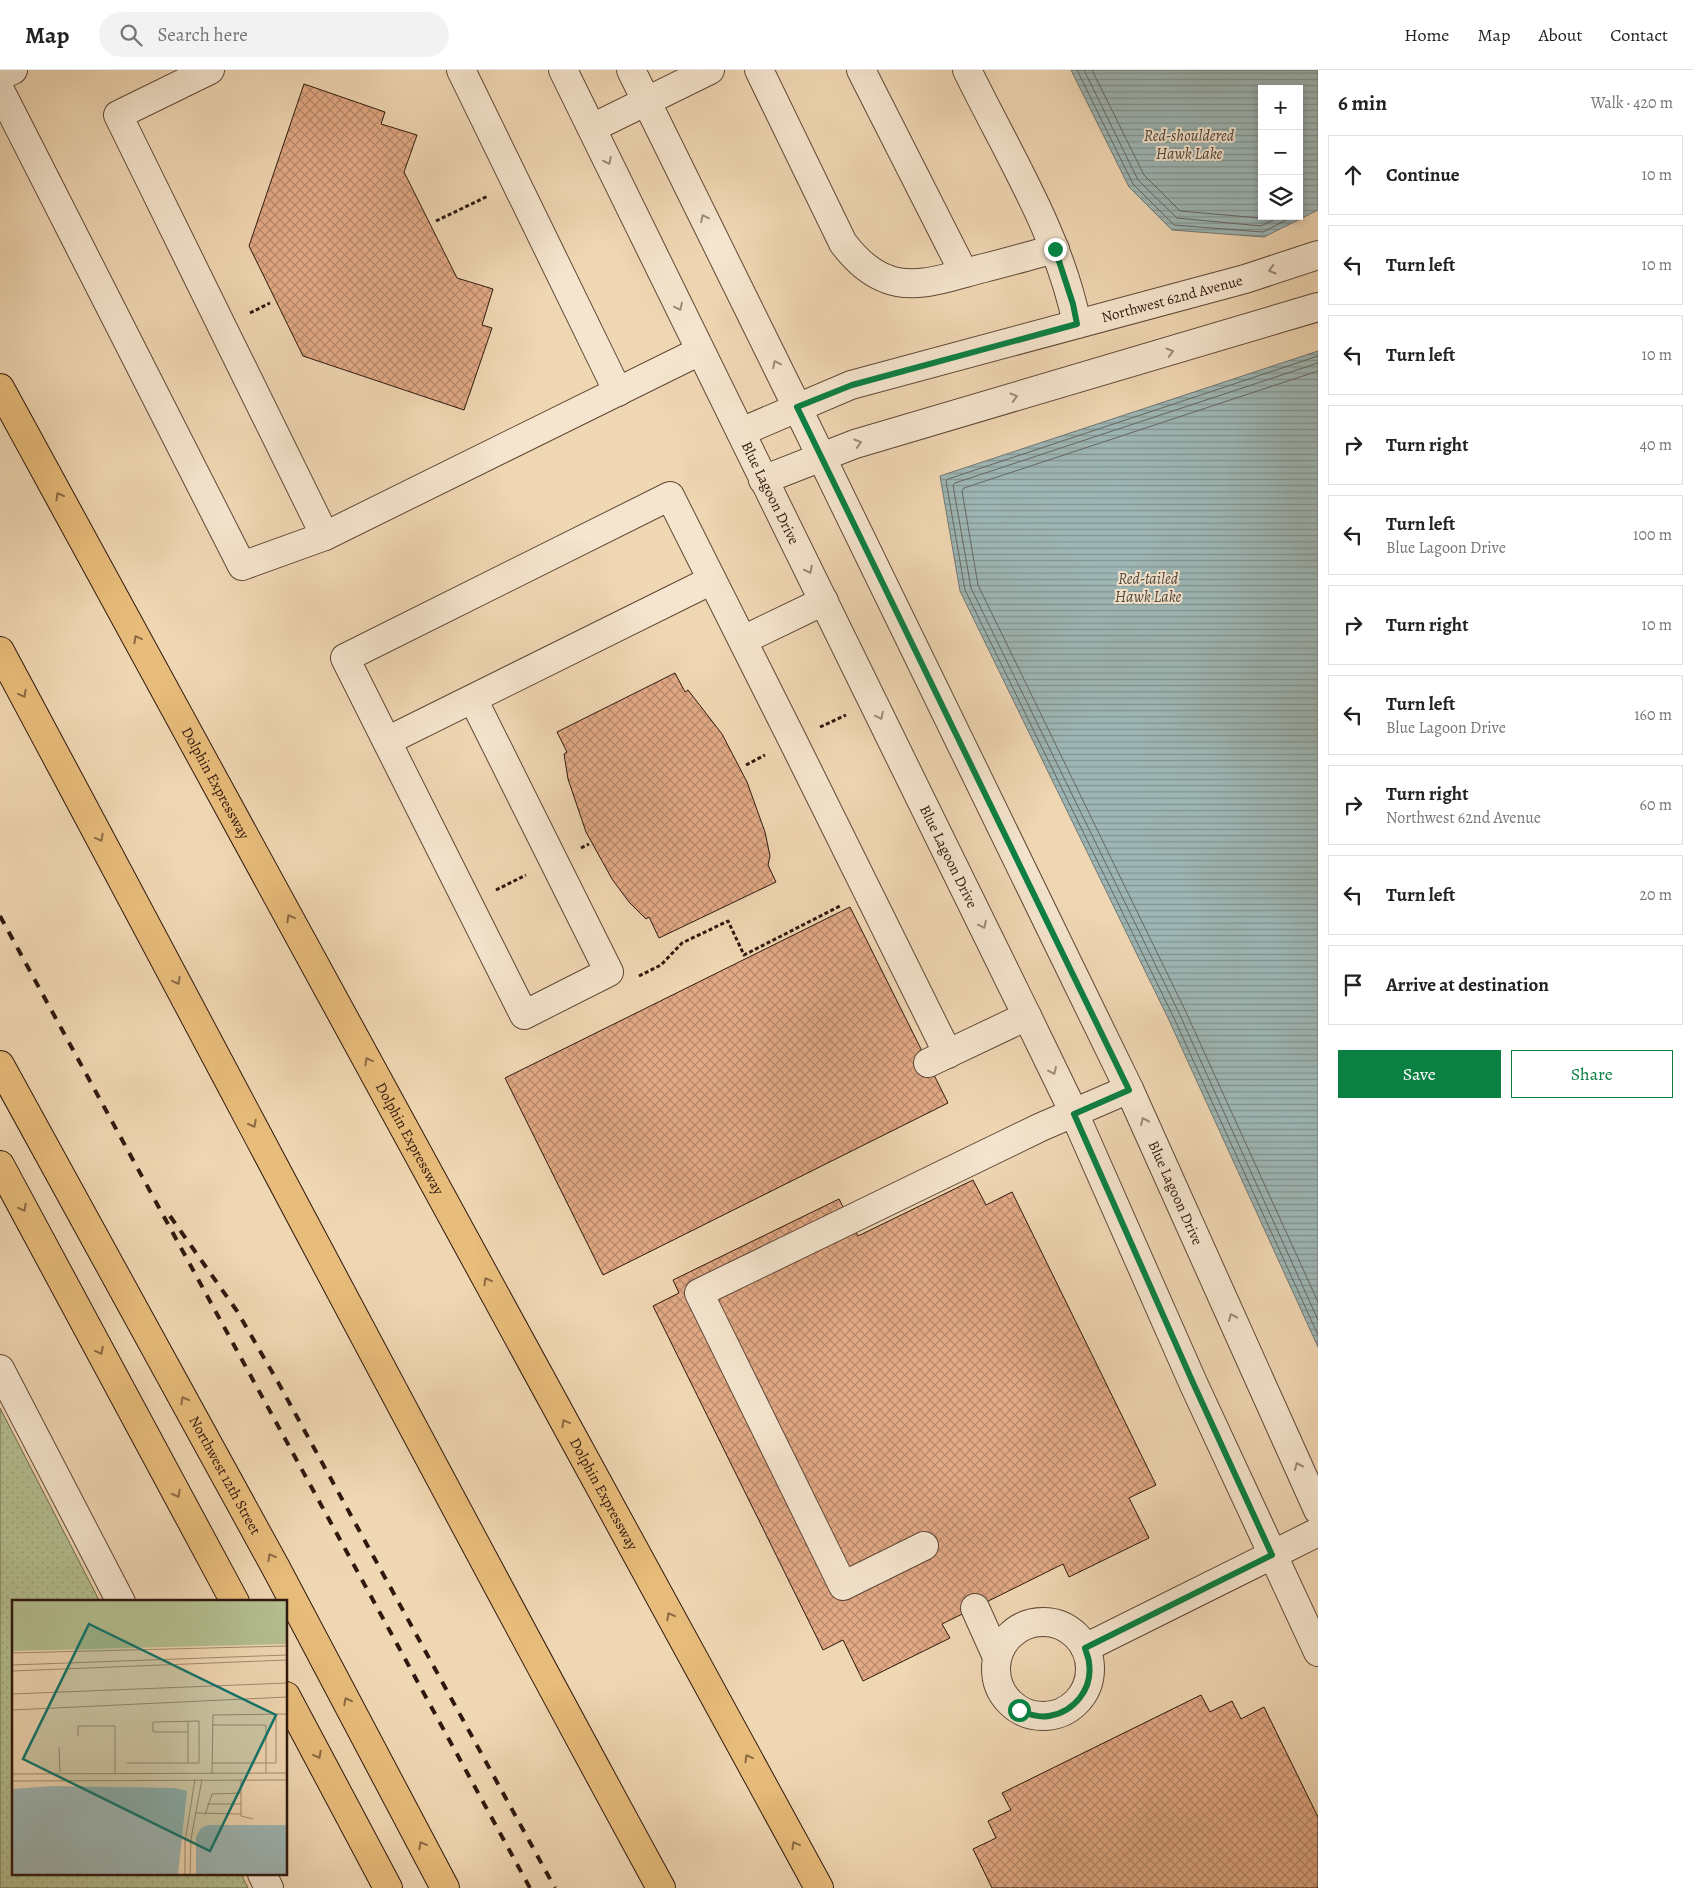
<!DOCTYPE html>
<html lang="en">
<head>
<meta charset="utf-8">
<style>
	body { margin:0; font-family:Alegreya,serif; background:#f2f2f2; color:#222 }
	.controls { position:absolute; right:15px; top:15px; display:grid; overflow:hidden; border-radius:0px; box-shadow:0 2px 8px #0003 }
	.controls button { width:45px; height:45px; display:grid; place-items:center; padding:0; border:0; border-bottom:1px solid #e0e0e0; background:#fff; color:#222; font:25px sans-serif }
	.stop { position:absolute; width:15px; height:15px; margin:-11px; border:4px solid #0b8043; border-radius:50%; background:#fff }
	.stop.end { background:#0b8043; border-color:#fff; box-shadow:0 1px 5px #0008 }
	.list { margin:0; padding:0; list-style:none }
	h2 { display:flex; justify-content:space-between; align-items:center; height:65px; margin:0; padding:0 20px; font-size:21px }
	h2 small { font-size:16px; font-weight:400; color:#767676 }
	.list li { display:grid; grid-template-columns:32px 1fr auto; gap:15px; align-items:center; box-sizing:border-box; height:80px; margin:0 10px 10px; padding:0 10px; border:1px solid #e0e0e0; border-radius:0px }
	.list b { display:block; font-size:19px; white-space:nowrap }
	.list p { margin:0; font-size:16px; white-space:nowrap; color:#767676 }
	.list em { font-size:16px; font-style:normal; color:#767676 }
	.actions { display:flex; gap:10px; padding:15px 20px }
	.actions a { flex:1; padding:11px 0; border:1px solid #0b8043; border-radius:0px; text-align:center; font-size:18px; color:#0b8043 }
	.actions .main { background:#0b8043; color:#fff }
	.icon { flex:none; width:28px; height:28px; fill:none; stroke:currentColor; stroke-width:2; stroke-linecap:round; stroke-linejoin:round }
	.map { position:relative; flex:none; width:1318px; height:1818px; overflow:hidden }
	header { display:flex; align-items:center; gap:30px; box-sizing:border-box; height:70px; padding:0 25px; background:#fff; border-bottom:1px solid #e0e0e0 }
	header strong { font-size:24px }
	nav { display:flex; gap:28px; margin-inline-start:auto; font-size:18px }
	.search { width:350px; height:45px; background:#f2f2f2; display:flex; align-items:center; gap:12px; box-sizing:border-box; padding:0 18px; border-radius:28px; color:#767676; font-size:19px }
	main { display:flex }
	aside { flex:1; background:#fff }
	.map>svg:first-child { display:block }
	.grass { fill:url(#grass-dots); stroke:#726c50 }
	.water { fill:url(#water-rules); stroke:#727773; fill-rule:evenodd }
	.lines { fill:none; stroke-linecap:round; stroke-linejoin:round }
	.shore { stroke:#666862; stroke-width:1 }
	.building { fill:url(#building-cross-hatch); stroke:#2f180e }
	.minor-casing { stroke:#5f4837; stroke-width:30 }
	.major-casing { stroke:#2f180e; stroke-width:30 }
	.highway-casing { stroke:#2f180e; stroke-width:30 }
	.path { stroke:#2f180e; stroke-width:3; stroke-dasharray:4 2.5; stroke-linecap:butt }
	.minor { stroke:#f5e5ce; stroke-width:28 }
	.major { stroke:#e8bc7a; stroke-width:28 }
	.highway { stroke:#e8bc7a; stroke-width:28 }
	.rail { stroke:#2f180e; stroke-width:4; stroke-dasharray:9 9; stroke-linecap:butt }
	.oneway { stroke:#9c8978 }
	.oneway2 { stroke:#8c6a44 }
	.route { stroke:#0b8043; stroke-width:6 }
	.labels { text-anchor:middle; stroke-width:4; stroke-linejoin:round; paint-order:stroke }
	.street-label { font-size:15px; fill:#2f180e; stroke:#f5e5ce }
	.water-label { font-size:16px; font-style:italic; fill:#504840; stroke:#f5e5ce }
	.inset-road { fill:none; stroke:#a38b71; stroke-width:1 }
	.view { fill:#0f766e; fill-opacity:0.15; stroke:#0f766e; stroke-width:2.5 }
	.inset-edge { fill:none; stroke:#2f180e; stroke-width:2.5 }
</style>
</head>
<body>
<header>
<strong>Map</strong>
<div class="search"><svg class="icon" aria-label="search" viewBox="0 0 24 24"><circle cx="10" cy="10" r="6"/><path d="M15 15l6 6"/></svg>Search here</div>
<nav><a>Home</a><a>Map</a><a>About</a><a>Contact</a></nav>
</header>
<main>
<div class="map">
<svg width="1318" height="1818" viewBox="0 0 1318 1818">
	<defs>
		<pattern id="grass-dots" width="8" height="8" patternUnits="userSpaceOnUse" patternTransform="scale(1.25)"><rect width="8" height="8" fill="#b4bf91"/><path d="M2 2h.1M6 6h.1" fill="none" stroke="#9ba37c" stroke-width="1.8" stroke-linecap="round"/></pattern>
		<pattern id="water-rules" width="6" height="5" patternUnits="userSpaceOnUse" patternTransform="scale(1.25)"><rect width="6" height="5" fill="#9eb7b6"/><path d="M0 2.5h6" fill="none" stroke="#819492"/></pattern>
		<pattern id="building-cross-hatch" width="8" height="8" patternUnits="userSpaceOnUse" patternTransform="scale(1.25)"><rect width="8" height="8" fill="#e3aa86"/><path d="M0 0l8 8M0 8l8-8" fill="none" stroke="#b8896c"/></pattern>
	</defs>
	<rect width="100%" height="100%" fill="#f0d7b3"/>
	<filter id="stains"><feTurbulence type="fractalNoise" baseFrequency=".004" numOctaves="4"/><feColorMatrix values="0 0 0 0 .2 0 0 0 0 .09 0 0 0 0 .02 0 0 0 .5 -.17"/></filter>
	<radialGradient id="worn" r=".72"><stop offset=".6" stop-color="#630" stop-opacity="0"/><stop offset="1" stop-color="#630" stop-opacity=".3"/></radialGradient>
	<polygon class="grass" points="0,1338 100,1532 14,1532 14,1804 241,1804 248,1818 0,1818"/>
	<g class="water">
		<path d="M1071,0H1318V140L1264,167L1172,160L1129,117ZM1262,19H1299V146H1262Z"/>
		<polygon points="1318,281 1318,1277 1168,948 960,521 940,406"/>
	</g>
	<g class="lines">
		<g class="shore">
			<polyline points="1077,0 1133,114 1174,155 1263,162 1294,146"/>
			<polyline points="1084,0 1138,110 1177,148 1261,156 1281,146"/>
			<polyline points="1092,0 1144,105 1180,141 1260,148 1264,146"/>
			<polyline points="1318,286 948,409 946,411 965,520 1173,946 1318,1265"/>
			<polyline points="1318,293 955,413 953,415 971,518 1179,943 1318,1250"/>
			<polyline points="1318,301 964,418 962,421 978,515 1185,940 1318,1232"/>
		</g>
	</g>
	<g class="building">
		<polygon points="304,14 385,42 381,54 417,65 404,102 457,208 493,219 482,255 492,258 464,340 303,286 249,176"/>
		<polygon points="675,603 685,622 688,620 722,664 747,712 765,762 770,786 768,795 776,812 659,868 649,847 646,849 629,832 612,809 586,762 568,709 564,684 567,682 557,662"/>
		<polygon points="850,837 948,1033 603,1205 505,1008"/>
		<polygon points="973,1110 986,1135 1012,1122 1156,1415 1129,1428 1149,1468 1069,1507 1063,1494 942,1554 950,1568 863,1611 843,1570 823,1580 653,1236 679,1223 673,1210 839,1129 858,1166"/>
		<polygon points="1201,1625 1210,1642 1232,1631 1241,1649 1264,1637 1318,1747 1318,1818 992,1818 973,1779 996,1768 988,1751 1011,1740 1002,1723"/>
	</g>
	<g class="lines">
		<defs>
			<g id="minor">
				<polyline points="210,0 118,45 325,466"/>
				<polyline points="461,0 618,322"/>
				<path id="s1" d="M563,0L1027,946L1074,1043L1194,1315L1318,1582"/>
				<path id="s2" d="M631,0L797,337L1129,1019L1318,1440"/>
				<path d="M759,0L843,173C855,189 868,202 887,209C917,221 954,205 984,198C1008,192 1032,185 1055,179"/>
				<polyline points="861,0 964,203"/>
				<path d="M967,0C1007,82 1059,164 1077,254"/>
				<polyline points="0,6 13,0"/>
				<polyline points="0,20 242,496 325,466 700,281"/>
				<polyline points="592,58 710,0"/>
				<path id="s3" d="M741,362L851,315L1245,209L1318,185"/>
				<polyline points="763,410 855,374 1318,237"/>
				<polyline points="743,570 824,531"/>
				<polyline points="473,629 609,902 524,945 345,588 670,426 793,671 948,984"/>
				<polyline points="387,671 712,510"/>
				<polyline points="928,993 1027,946"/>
				<polyline points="0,1299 121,1532"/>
				<polyline points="924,1476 843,1516 699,1223 1041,1057 1129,1019"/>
				<polyline points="975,1538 997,1587"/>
				<circle cx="1043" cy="1599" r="47"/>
				<polyline points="1085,1578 1318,1462"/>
				<polyline points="262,1804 269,1818"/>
			</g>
			<g id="major">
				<path id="s4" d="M0,995L276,1498L445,1818"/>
				<polyline points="0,1095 235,1532"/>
				<polyline points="286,1626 388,1818"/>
			</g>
			<g id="highway">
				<path id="s5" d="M0,318L819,1818"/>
				<path d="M0,581C221,993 437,1408 661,1818"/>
			</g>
		</defs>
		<use href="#minor" class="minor-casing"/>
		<use href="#major" class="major-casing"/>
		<use href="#highway" class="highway-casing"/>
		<g class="path">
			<polyline points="436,151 488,126"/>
			<polyline points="250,243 270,233"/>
			<polyline points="820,657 846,645"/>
			<polyline points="746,695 765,685"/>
			<polyline points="581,778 589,774"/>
			<polyline points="496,820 526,805"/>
			<polyline points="639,906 661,895 682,873 728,851 744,885 840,836"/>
		</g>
		<use href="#minor" class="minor"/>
		<use href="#major" class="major"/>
		<use href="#highway" class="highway"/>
		<g class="rail">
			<polyline points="0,846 530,1818"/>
			<polyline points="170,1146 237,1241 279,1314 555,1818"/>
		</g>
	</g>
	<defs><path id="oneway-chevron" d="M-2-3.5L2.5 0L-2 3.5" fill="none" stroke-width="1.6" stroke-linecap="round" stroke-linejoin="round" transform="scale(1.25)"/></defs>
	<g class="oneway">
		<use href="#oneway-chevron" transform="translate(608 91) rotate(64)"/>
		<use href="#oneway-chevron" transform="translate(704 148) rotate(-116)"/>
		<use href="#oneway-chevron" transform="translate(1272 200) rotate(163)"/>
		<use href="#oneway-chevron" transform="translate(679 237) rotate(64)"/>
		<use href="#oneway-chevron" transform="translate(1170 282) rotate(-16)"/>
		<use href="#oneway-chevron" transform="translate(776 294) rotate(-116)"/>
		<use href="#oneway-chevron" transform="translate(1014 327) rotate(-16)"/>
		<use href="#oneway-chevron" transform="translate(858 373) rotate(-17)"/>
		<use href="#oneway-chevron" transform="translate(809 500) rotate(63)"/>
		<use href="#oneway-chevron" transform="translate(880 646) rotate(64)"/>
		<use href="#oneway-chevron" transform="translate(983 855) rotate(64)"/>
		<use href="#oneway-chevron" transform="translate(1053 1001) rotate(65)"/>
		<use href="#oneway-chevron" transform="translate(1144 1051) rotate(-114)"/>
		<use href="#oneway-chevron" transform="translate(1232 1247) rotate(-114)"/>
		<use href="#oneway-chevron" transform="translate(1298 1396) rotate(-114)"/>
	</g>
	<g class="oneway2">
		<use href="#oneway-chevron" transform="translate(59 426) rotate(-119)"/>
		<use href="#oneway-chevron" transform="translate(137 569) rotate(-119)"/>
		<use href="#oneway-chevron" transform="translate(23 624) rotate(62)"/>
		<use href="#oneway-chevron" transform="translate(100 768) rotate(62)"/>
		<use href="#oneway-chevron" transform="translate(290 848) rotate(-119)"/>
		<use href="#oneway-chevron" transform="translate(177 911) rotate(62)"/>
		<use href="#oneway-chevron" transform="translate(368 991) rotate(-119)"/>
		<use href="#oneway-chevron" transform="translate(253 1054) rotate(62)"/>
		<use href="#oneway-chevron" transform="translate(23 1138) rotate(62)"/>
		<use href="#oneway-chevron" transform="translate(487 1211) rotate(-119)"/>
		<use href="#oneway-chevron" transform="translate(100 1281) rotate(62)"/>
		<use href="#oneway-chevron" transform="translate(184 1330) rotate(-119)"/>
		<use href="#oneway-chevron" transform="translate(565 1353) rotate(-119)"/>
		<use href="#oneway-chevron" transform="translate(177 1424) rotate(62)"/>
		<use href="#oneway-chevron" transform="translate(271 1487) rotate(-119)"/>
		<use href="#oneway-chevron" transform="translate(670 1546) rotate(-118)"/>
		<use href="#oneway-chevron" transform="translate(347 1631) rotate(-118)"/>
		<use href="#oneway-chevron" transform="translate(318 1685) rotate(62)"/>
		<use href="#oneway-chevron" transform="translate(748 1688) rotate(-119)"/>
		<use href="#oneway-chevron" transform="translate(422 1775) rotate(-118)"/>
		<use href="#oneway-chevron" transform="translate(795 1775) rotate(-119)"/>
	</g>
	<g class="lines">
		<path class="route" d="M1019,1640C1029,1644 1038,1648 1049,1646C1074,1642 1093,1619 1089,1593C1089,1588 1086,1583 1085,1578L1272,1485L1194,1315L1074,1044L1129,1020L797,337L852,315L1077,254L1073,234L1055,179"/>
	</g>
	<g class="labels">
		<g class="street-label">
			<text dy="5" stroke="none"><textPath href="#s3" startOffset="452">Northwest 62nd Avenue</textPath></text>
			<text dy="5" stroke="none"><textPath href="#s1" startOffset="471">Blue Lagoon Drive</textPath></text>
			<text dy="5" stroke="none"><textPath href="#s5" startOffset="450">Dolphin Expressway</textPath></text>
			<text dy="5" stroke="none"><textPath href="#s1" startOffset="876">Blue Lagoon Drive</textPath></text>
			<text dy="5" stroke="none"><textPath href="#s5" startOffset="855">Dolphin Expressway</textPath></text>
			<text dy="5" stroke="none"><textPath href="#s2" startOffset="1248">Blue Lagoon Drive</textPath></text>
			<text dy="5" stroke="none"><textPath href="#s4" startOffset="468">Northwest 12th Street</textPath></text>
			<text dy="5" stroke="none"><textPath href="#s5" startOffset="1260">Dolphin Expressway</textPath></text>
		</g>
		<g class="water-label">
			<text x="1189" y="71">Red-shouldered<tspan x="1189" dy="18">Hawk Lake</tspan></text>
			<text x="1148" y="514">Red-tailed<tspan x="1148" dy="18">Hawk Lake</tspan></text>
		</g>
	</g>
	<g transform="translate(12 1530)">
		<rect width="275" height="275" fill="#f0d7b3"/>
		<path d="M0,1H275V44L0,51Z" fill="#b4bf91"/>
		<path d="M40,186L163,188L175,191L166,274H0V189ZM196,225H275V274H184V237L189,228Z" fill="#9eb7b6"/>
		<path class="inset-road" d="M0,53L275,46M0,65L275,55M0,71L275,60M0,94L275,83M0,110L275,97M176,121V163M200,125H254V173M66,136V126H103V174M47,147L48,172M115,163H187V121L141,122V132H176M200,163H264V114M200,173L201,115L275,114M0,174L275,173M0,181L275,180M229,193V216L241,219M195,204H229M184,213L229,214M193,215L200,194L229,193V179M173,274V242L183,179M178,274L179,239L190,179"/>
		<path class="view" d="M77,24L264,115L198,251L11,159Z"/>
		<rect width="275" height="275" class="inset-edge"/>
	</g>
	<rect width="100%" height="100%" filter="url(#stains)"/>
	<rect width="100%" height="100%" fill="url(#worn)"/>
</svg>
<div class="controls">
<button>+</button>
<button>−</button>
<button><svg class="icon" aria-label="layers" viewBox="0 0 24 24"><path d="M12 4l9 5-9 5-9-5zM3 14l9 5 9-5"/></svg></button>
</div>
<div class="stop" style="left:1019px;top:1640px"></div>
<div class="stop end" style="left:1055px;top:179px"></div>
</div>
<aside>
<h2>6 min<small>Walk · 420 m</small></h2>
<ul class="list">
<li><svg class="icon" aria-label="ahead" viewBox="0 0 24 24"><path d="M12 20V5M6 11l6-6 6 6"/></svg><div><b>Continue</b></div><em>10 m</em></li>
<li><svg class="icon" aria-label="left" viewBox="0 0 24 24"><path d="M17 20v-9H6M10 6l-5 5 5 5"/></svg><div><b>Turn left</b></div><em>10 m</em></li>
<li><svg class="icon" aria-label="left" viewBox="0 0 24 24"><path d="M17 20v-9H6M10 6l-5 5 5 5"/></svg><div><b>Turn left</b></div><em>10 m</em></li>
<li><svg class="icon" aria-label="right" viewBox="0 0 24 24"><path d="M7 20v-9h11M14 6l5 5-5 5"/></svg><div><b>Turn right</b></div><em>40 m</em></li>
<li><svg class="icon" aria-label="left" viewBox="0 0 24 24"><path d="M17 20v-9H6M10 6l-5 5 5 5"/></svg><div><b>Turn left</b><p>Blue Lagoon Drive</p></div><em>100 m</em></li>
<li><svg class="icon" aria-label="right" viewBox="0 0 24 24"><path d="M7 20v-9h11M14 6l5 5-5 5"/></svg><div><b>Turn right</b></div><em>10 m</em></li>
<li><svg class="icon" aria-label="left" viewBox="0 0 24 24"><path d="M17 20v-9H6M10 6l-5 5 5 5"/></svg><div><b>Turn left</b><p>Blue Lagoon Drive</p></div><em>160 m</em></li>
<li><svg class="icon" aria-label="right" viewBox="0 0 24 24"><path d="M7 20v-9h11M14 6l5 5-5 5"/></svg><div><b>Turn right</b><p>Northwest 62nd Avenue</p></div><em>60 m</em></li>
<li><svg class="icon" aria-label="left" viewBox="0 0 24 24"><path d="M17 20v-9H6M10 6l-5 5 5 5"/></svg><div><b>Turn left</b></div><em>20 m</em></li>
<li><svg class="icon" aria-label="arrive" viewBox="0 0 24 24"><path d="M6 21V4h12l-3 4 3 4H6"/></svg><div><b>Arrive at destination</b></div></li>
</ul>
<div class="actions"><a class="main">Save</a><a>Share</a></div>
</aside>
</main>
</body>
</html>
